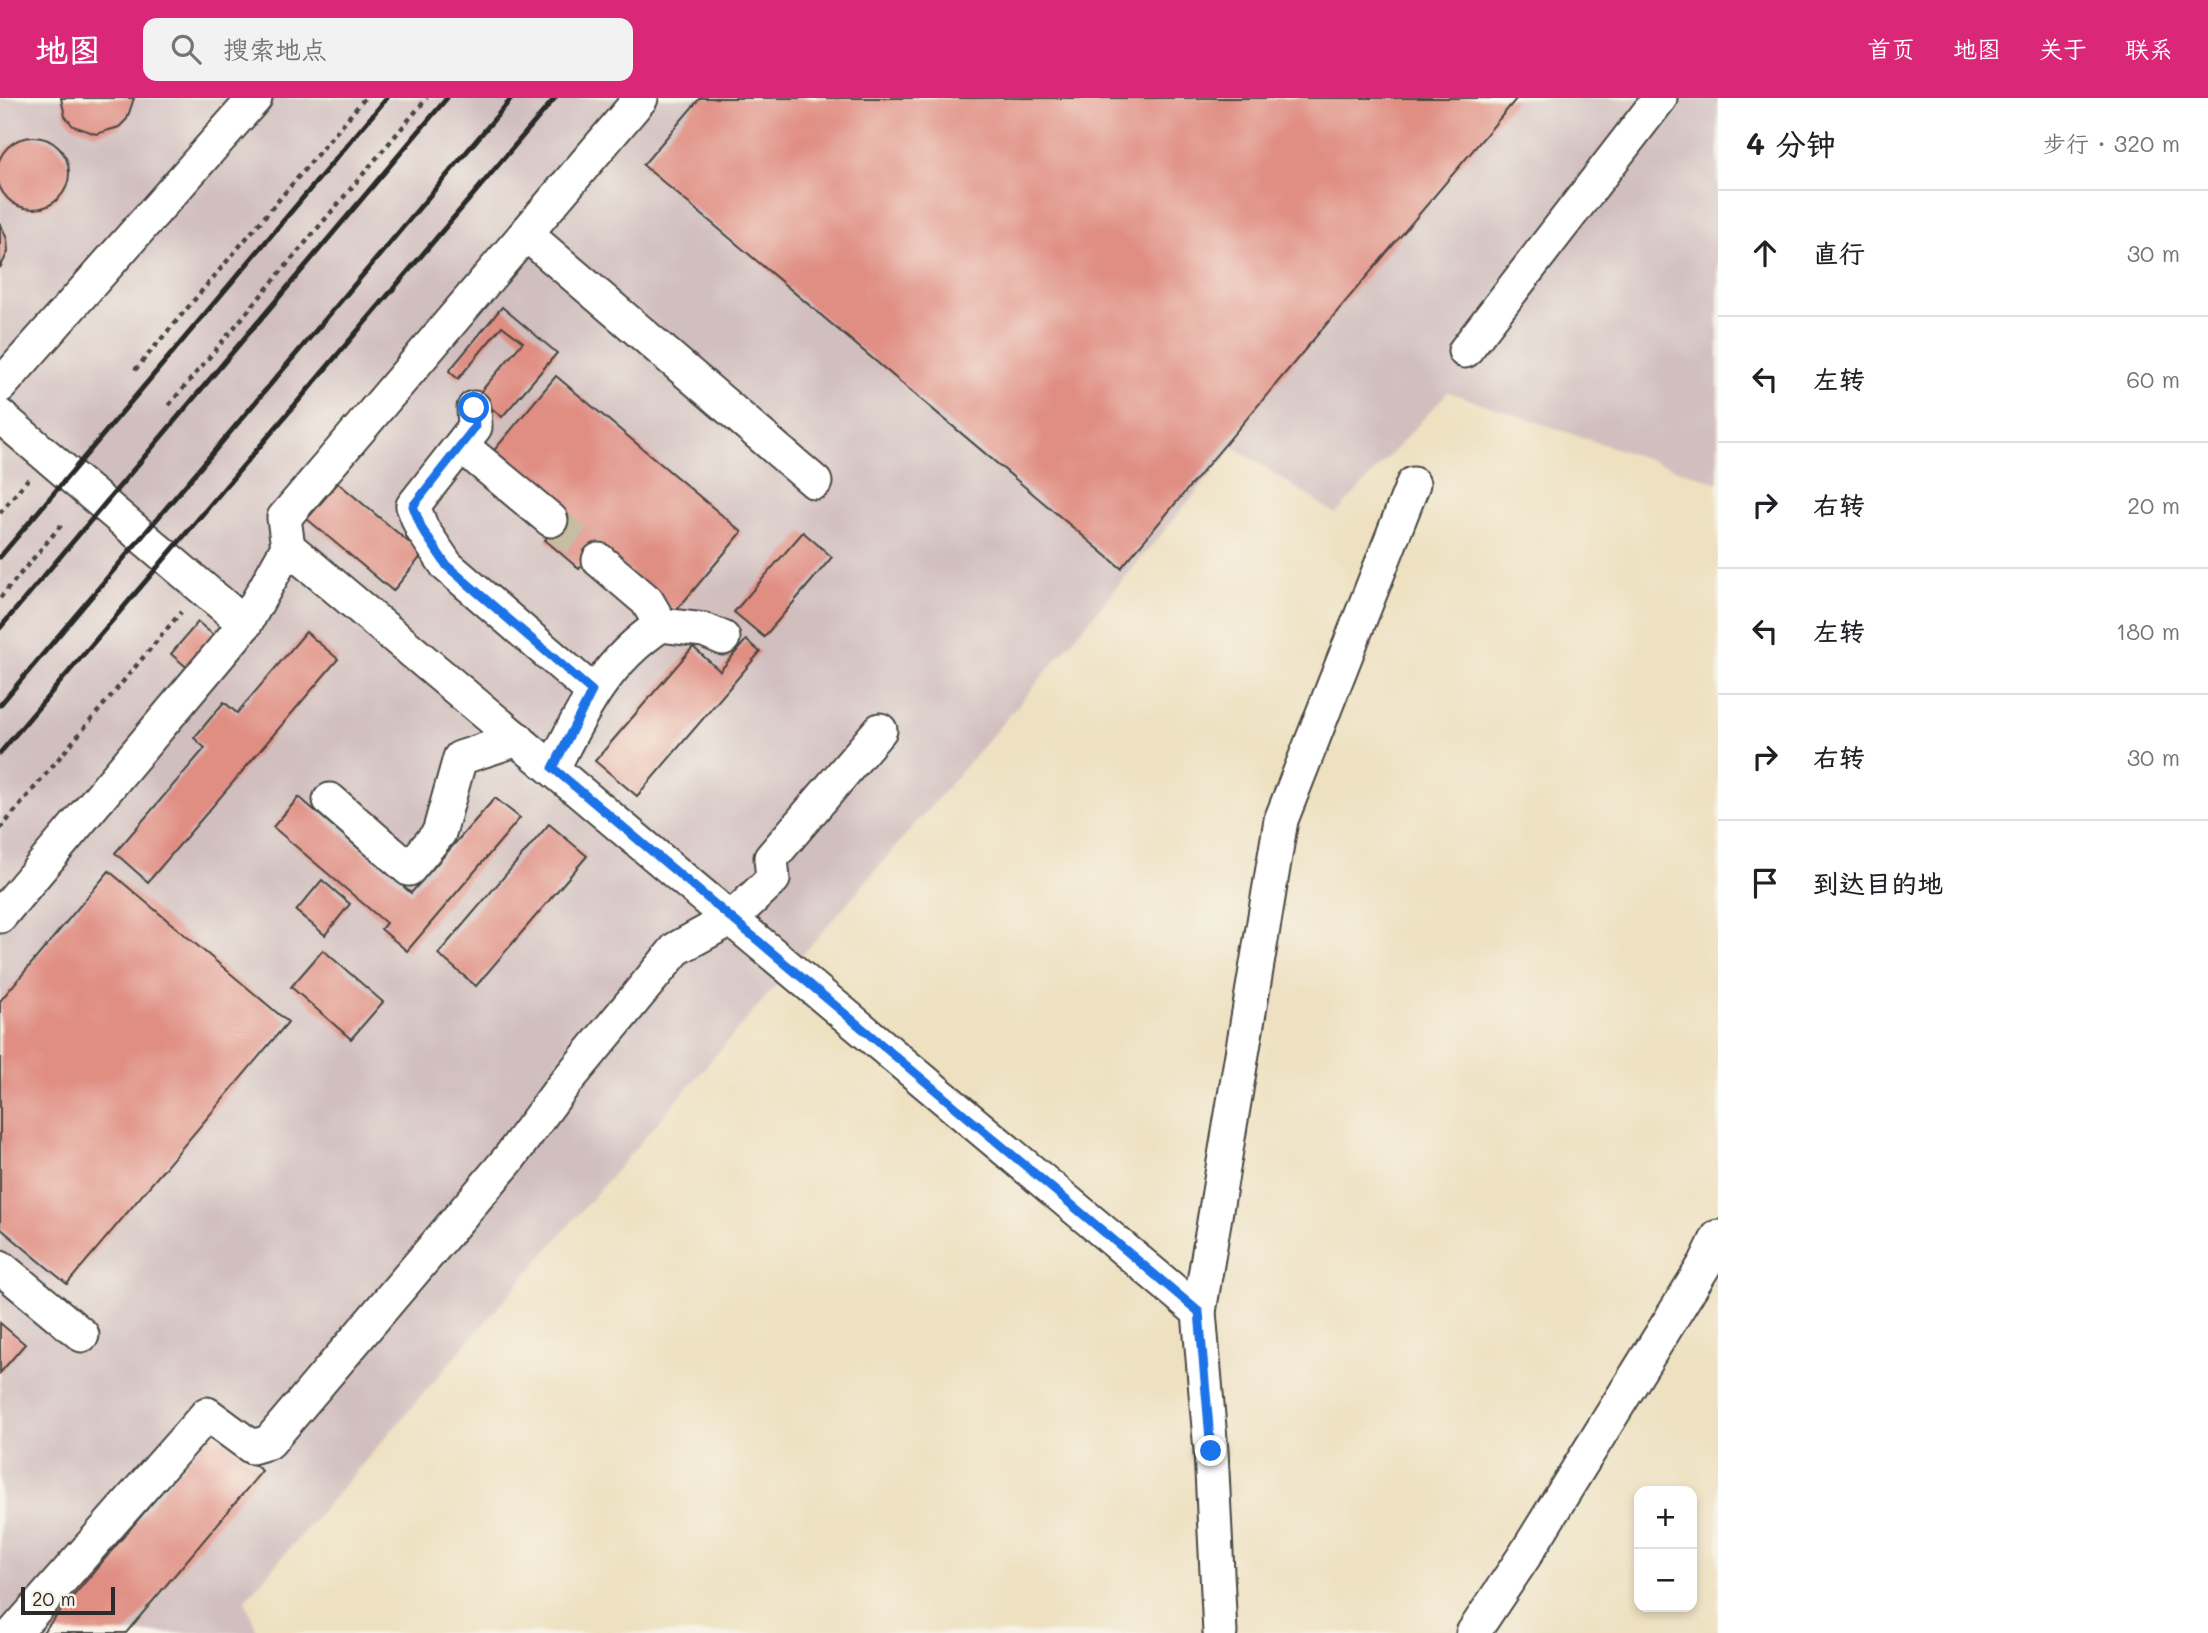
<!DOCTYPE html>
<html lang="zh">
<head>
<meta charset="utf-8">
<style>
	body { margin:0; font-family:Mali,"LXGW WenKai TC",sans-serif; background:#f2f2f2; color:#202124 }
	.controls { position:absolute; right:21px; bottom:21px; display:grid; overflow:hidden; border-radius:14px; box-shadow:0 4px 10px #0003 }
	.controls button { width:63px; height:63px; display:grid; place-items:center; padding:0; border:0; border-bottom:2px solid #e0e0e0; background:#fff; color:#202124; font:35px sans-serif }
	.scale { position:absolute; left:21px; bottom:18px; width:94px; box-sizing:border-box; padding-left:7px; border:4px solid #2b2b2b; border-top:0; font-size:19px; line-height:24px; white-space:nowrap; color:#2b2b2b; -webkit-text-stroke:5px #f7f3e8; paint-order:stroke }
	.stop { position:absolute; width:21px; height:21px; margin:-16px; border:5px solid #1a73e8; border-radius:50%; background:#fff }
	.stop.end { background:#1a73e8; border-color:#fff; box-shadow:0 2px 7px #0008 }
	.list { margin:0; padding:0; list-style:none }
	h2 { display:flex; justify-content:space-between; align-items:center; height:91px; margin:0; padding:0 28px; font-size:30px }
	h2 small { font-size:23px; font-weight:400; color:#757577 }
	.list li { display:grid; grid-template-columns:46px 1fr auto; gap:21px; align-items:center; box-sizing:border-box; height:126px; padding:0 28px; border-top:2px solid #e0e0e0 }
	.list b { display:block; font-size:26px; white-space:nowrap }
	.list em { font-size:23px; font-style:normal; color:#757577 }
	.icon { flex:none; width:38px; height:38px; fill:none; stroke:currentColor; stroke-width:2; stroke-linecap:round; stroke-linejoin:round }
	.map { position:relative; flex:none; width:1718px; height:1535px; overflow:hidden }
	header { display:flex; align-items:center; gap:42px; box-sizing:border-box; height:98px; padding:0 35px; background:#db2777; color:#fff }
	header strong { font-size:33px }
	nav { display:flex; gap:38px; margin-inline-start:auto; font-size:24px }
	.search { width:490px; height:63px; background:#f2f2f2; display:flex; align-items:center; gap:18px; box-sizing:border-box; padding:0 24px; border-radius:14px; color:#757577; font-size:26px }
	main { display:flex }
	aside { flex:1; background:#fff }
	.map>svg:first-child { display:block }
	.industrial { fill:#d1bfbf }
	.building { fill:#e08d82 }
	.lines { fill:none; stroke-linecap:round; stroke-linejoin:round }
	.minor-tunnel { stroke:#c7bda3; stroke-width:33; stroke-dasharray:33 17; stroke-linecap:butt }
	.minor-casing { stroke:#484642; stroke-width:37 }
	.path { stroke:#484642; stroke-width:4.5; stroke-dasharray:5 5; stroke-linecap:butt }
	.minor { stroke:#fff; stroke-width:33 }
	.rail { stroke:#2b2b2b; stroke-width:5 }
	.route { stroke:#1a73e8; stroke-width:9 }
</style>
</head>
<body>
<header>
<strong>地图</strong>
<div class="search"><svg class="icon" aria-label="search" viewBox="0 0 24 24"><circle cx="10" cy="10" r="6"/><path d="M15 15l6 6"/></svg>搜索地点</div>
<nav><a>首页</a><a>地图</a><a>关于</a><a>联系</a></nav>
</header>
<main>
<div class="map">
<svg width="1718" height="1535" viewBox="0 0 1718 1535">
	<rect width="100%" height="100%" fill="#f7f3e8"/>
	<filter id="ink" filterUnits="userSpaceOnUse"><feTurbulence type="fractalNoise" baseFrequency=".0143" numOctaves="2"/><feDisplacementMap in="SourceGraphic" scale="14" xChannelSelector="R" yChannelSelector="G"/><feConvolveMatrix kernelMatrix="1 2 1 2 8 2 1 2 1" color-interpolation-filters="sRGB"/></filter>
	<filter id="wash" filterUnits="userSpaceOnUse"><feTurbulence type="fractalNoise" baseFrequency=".00686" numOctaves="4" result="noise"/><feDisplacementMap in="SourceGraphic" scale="28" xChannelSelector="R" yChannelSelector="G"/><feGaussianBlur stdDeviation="1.57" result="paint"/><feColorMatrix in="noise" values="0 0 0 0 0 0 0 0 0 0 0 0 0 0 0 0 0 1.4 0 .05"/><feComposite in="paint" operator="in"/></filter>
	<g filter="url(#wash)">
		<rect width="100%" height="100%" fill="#eee1c1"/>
		<polygon class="industrial" points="0,0 1718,0 1718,385 1448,294 1336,416 1234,349 1026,598 245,1502 258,1535 0,1535"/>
		<g id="blocks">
			<g class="building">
				<polygon points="61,0 134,0 127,21 119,29 96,36 73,28 65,18"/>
				<polygon points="700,0 1517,0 1121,470 643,67"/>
				<circle cx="33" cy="75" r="36"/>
				<polygon points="0,125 7,141 8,154 0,170"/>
				<polygon points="502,209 557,255 502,319 477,298 523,244 502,228 458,281 449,273"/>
				<polygon points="556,278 742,434 676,513 599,448 579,471 545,442 565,418 491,356"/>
				<polygon points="338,385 423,456 393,493 307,421"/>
				<polygon points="803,434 832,459 764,539 734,514"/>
				<polygon points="198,524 217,540 190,572 171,556"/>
				<polygon points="306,534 338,561 148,784 115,755 205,650 194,640 224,604 237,615"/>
				<polygon points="746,542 760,554 637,698 595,663 693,549 720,573"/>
				<polygon points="299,699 411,795 495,700 520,720 407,853 381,831 386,825 273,729"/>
				<polygon points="549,726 587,758 476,888 438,856"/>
				<polygon points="109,773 288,924 67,1186 0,1130 0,903"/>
				<polygon points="322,782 350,806 325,837 296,813"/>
				<polygon points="323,852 383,904 351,941 291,889"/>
				<polygon points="0,1225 25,1246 0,1275"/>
				<polygon points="213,1333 262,1373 126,1535 42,1535"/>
			</g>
		</g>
	</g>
	<g filter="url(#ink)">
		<use href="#blocks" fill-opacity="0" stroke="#484642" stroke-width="2"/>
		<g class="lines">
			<polyline class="minor-tunnel" points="551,422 599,462"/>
			<defs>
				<g id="minor">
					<polyline points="641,0 284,420 288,449 1199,1214"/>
					<polyline points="526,136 815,384"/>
					<polyline points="1465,253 1660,0"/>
					<polyline points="0,288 255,0"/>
					<polyline points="474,310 475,329 413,408 422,431 447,468 592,593"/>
					<polyline points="0,318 245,526"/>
					<polyline points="463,349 551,422"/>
					<polyline points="599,462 647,503 661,527 704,532 723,540"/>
					<path d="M553,670C582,613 605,564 661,527"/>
					<polyline points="330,702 409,771 439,735 460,660 518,641"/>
					<polyline points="0,818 245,526 288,449"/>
					<polyline points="0,1169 82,1237"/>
					<polyline points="14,1535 207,1316 252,1349 269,1344 507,1063 562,989 676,851 732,820 773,781 771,760 880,632"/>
					<polyline points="1220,1535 1211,1353 1199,1214 1281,722 1413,386"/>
					<polyline points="1473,1535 1525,1457 1705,1166 1718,1139"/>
				</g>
			</defs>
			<use href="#minor" class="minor-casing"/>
			<g class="path">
				<polyline points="135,272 365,0"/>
				<polyline points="169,307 427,0"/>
				<polyline points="0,415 28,381"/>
				<polyline points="0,500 63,425"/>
				<polyline points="0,731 181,514"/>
			</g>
			<use href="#minor" class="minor"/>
			<g class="rail">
				<polyline points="0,459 387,0"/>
				<polyline points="0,530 447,0"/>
				<polyline points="0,607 512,0"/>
				<polyline points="0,655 555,0"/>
			</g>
		</g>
	</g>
	<g class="lines" filter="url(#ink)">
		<polyline class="route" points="474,310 475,329 413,408 422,431 447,468 592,593 553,670 1199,1214 1211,1353"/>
	</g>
</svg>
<div class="controls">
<button>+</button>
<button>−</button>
</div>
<div class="scale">20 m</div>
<div class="stop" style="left:474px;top:310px"></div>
<div class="stop end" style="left:1211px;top:1353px"></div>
</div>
<aside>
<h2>4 分钟<small>步行 · 320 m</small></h2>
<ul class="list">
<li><svg class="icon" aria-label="ahead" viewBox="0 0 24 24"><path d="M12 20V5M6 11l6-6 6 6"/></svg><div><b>直行</b></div><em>30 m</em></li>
<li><svg class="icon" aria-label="left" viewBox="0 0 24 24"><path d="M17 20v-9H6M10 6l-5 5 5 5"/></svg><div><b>左转</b></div><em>60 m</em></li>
<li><svg class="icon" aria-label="right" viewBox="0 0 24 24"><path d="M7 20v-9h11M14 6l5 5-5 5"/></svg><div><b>右转</b></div><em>20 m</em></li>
<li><svg class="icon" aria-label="left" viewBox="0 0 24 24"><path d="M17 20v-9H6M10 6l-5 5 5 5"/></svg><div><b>左转</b></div><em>180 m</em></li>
<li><svg class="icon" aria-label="right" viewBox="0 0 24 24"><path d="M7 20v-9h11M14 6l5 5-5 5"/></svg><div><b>右转</b></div><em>30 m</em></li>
<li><svg class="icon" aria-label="arrive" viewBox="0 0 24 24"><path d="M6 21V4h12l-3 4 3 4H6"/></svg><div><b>到达目的地</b></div></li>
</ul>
</aside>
</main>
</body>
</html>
